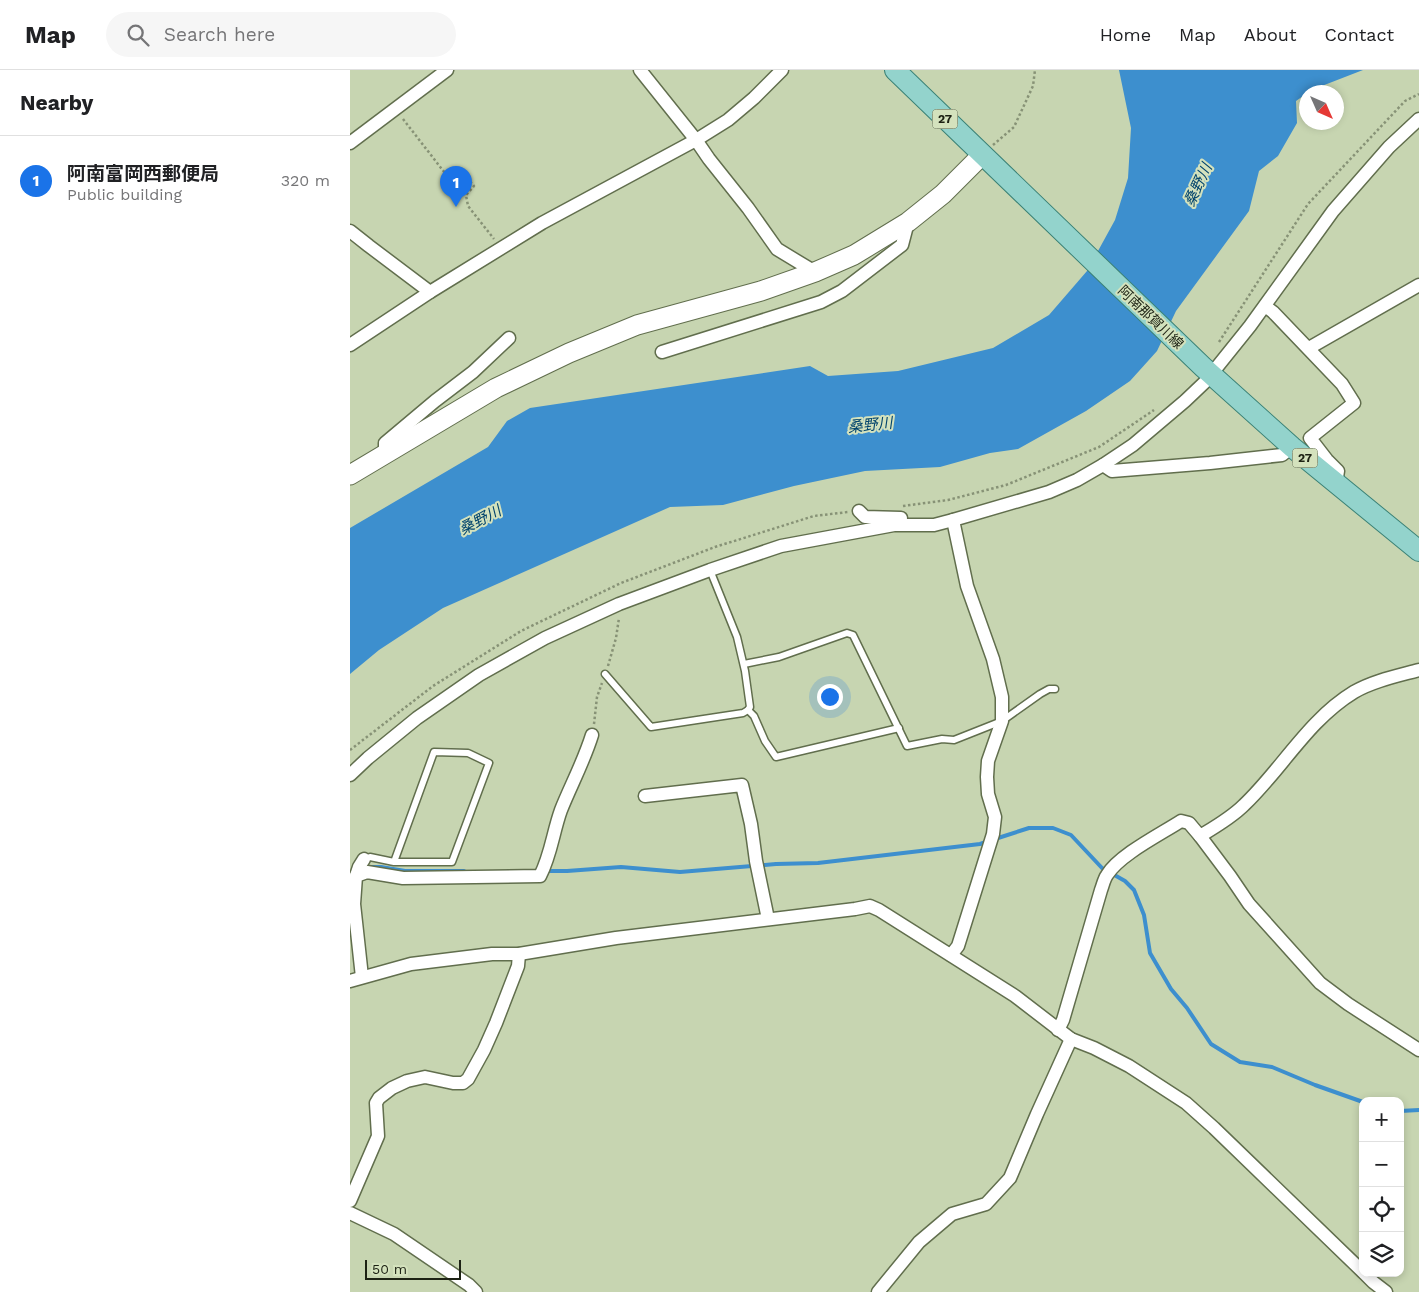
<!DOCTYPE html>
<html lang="en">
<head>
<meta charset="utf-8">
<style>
	body { margin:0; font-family:"Work Sans","Noto Sans JP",sans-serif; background:#f6f6f6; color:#202124 }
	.controls { position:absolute; right:15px; bottom:15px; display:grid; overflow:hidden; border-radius:10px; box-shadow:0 2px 8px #0003 }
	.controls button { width:45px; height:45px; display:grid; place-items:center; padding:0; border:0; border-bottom:1px solid #e0e0e0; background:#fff; color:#202124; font:25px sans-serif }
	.compass { position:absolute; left:949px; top:15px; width:45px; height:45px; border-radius:50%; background:#fff; box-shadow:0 2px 8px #0003; rotate:135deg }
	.scale { position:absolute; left:15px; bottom:12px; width:96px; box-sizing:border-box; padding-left:5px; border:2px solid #1d2214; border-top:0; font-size:14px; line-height:18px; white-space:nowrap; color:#1d2214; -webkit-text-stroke:4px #d4e2bd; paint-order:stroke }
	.you { position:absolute; left:479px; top:626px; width:18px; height:18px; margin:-12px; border:4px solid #fff; border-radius:50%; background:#1a73e8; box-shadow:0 0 0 8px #1a73e833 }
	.badge { display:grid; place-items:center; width:32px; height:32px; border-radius:50%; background:#1a73e8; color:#fff; font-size:16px; font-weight:700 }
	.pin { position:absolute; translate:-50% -41px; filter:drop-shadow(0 1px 2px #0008) }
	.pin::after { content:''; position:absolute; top:26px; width:18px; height:15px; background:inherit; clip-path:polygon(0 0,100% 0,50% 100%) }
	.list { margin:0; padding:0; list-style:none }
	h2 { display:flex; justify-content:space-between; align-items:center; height:65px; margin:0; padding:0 20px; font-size:21px }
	h2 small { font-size:16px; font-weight:400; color:#757577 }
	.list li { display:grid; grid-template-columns:32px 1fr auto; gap:15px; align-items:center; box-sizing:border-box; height:90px; padding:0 20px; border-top:1px solid #e0e0e0 }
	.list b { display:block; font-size:19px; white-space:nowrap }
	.list p { margin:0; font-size:16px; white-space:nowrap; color:#757577 }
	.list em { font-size:16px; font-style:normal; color:#757577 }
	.icon { flex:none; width:28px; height:28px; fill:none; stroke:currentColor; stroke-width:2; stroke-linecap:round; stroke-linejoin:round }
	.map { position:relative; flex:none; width:1069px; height:1222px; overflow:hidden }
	header { display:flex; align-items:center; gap:30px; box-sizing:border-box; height:70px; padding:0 25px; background:#fff; border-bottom:1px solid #e0e0e0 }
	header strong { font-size:24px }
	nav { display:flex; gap:28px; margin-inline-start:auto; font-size:18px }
	.search { width:350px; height:45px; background:#f6f6f6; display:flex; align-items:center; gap:12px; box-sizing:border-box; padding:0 18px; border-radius:28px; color:#757577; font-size:19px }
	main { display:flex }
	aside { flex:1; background:#fff }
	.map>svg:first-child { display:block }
	.water { fill:#3d8fce }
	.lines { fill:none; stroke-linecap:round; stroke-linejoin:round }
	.stream { stroke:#3d8fce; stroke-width:4 }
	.lane-casing { stroke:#616e4d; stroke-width:9 }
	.street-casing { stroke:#616e4d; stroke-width:15 }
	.secondary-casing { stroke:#616e4d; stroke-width:21 }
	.primary-casing { stroke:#3b8276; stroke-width:22 }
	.path { stroke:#879276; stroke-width:2.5; stroke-dasharray:2.5 2.5; stroke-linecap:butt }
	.lane { stroke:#fff; stroke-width:6 }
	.street { stroke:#fff; stroke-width:12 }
	.secondary { stroke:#fff; stroke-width:19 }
	.primary { stroke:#93d3cc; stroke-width:20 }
	.labels { text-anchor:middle; stroke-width:4; stroke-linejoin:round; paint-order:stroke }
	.shield { fill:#d4e2bd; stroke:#545c47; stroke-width:1 }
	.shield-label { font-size:12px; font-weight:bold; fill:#1d2214 }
	.street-label { font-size:14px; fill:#1d2214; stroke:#d4e2bd }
	.water-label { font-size:15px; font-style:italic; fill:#01436c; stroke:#d4e2bd }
</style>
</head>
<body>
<header>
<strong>Map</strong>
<div class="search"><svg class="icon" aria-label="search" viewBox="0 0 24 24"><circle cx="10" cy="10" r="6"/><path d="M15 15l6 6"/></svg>Search here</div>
<nav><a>Home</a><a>Map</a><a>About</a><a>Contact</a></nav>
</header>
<main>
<aside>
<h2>Nearby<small></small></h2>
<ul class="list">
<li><span class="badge">1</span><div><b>阿南富岡西郵便局</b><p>Public building</p></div><em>320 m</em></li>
</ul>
</aside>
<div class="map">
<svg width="1069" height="1222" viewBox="0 0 1069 1222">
	<rect width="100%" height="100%" fill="#c7d5b1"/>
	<polygon class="water" points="769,0 1013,0 964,19 956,22 956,24 946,31 947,53 928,86 909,101 899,141 826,241 807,281 780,311 736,341 668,379 640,383 590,397 515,401 444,416 373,435 320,437 93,538 29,580 0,604 0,458 138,377 157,351 180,338 460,296 478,306 548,301 643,278 699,245 737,201 765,150 778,108 781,58"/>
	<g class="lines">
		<g class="stream">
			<polyline points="645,769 679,758 703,758 721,765 752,798 775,811 784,820 794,845 800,883 821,919 837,938 861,974 890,992 922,997 965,1015 1013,1032"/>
			<polyline points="21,797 31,797 55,801 114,801"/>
			<polyline points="196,801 217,801 271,797 330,802 426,794 468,793 630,774 636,772"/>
			<polyline points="1050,1041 1069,1040"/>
		</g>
		<defs>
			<g id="lane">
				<polyline points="360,500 387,567 395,601 400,637 398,640"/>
				<polyline points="394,594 429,587 497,563 503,565 557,676 592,669 604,670 652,651 690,624 699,619 705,619"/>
				<polyline points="255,604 301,657 393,643 398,640 404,646 415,671 426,687 549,658"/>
				<polyline points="14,789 20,787 44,792 84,682 118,683 139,693 102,792 44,792"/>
			</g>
			<g id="street">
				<polyline points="290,0 346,70 359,89 398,138 427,179 465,202"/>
				<polyline points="0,73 97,0"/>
				<polyline points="0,161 19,176 80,222"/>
				<polyline points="915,236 923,242 992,314 1004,333 960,368 977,390 988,401 986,413"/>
				<polyline points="0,275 80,222 192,153 346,70 378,50 404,28 432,0"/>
				<polyline points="959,278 1069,215"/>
				<polyline points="312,282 471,232 492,221 552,175 558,152"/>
				<polyline points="35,384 35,373 85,331 123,302 159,268"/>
				<polyline points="753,395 783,375 835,331 855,312 900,256 983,141 1039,77 1069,49"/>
				<polyline points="509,441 515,447 551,448"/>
				<polyline points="0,705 18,688 67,648 129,605 195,568 269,534 360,500 431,476 544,455 584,455 603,450"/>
				<polyline points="295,726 392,715 401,754 406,791 418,849"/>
				<polyline points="850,766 880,806 899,834 970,913 998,934 1069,980"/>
				<polyline points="6,806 9,797 14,789"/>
				<polyline points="601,885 608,876 643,764 645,747 638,724 637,707 638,691 652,651 652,627 643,589 617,516 603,450 699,422 727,410 753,395 762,401 860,393 932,385 942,377"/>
				<path d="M12,907L4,834L6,806L17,802L53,808L190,806C201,785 203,762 211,740C221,715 234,691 242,665"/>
				<polyline points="0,911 61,894 142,884 169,884 266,868 505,839 520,836 529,840 665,926 721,969 744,978 779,996 836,1033 864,1058 1013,1202"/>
				<path d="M708,960L713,950L751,820C753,815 754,809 757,805C769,785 811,764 831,751L839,753L850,766C865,757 881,748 894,735C932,699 958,650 1004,622C1023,611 1047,606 1069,600"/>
				<polyline points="0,1131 28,1066 26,1033 29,1028 42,1018 57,1011 75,1007 103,1013 113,1013 118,1009 134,980 146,953 168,896 169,884"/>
				<polyline points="0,1143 44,1164 119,1215 126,1222"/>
				<polyline points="1014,1203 1023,1212 1036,1222"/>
				<polyline points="528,1222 569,1172 602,1144 636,1134 660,1108 687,1044 721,969"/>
			</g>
			<polyline id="secondary" points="0,405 146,318 219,283 287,255 411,221 465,202 504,185 558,152 593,124 632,85"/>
			<polyline id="primary" points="545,0 853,297 942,377 1069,481"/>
		</defs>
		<use href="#lane" class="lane-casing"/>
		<use href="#street" class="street-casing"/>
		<use href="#secondary" class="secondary-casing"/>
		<use href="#primary" class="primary-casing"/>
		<g class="path">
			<polyline points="53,49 105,116 116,107 124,116 116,125 118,136 144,169"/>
			<polyline points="643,75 664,57 683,16 685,0"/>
			<polyline points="869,272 958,134 1055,31 1069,24"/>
			<polyline points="553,436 598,430 656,415 749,377 804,340"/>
			<polyline points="258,596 266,568 269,548"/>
			<polyline points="244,654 247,627 252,613"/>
			<polyline points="0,680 83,616 171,561 271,513 365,477 464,446 498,442"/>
		</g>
		<use href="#lane" class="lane"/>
		<use href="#street" class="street"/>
		<use href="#secondary" class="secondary"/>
		<use href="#primary" class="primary"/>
	</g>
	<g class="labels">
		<g class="shield">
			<rect x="582.5" y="39.5" width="25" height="19" rx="4"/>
			<rect x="942.5" y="378.5" width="25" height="19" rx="4"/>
		</g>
		<g class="shield-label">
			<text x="595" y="53">27</text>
			<text x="955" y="392">27</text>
		</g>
		<g class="street-label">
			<text transform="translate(801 247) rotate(44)" y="5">阿南那賀川線</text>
		</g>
		<g class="water-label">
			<text transform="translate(848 115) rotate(-65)" y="5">桑野川</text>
			<text transform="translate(520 355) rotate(-6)" y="5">桑野川</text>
			<text transform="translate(130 450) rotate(-28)" y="5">桑野川</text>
		</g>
	</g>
</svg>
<div class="controls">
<button>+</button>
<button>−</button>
<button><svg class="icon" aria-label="locate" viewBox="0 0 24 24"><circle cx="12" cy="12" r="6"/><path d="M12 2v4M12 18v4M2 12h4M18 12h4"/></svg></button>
<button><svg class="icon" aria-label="layers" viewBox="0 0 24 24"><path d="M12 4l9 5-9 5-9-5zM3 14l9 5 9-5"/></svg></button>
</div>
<svg class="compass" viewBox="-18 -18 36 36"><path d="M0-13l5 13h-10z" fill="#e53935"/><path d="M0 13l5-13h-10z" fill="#757577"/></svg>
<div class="scale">50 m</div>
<div class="you"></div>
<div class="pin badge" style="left:106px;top:137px">1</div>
</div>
</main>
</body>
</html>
